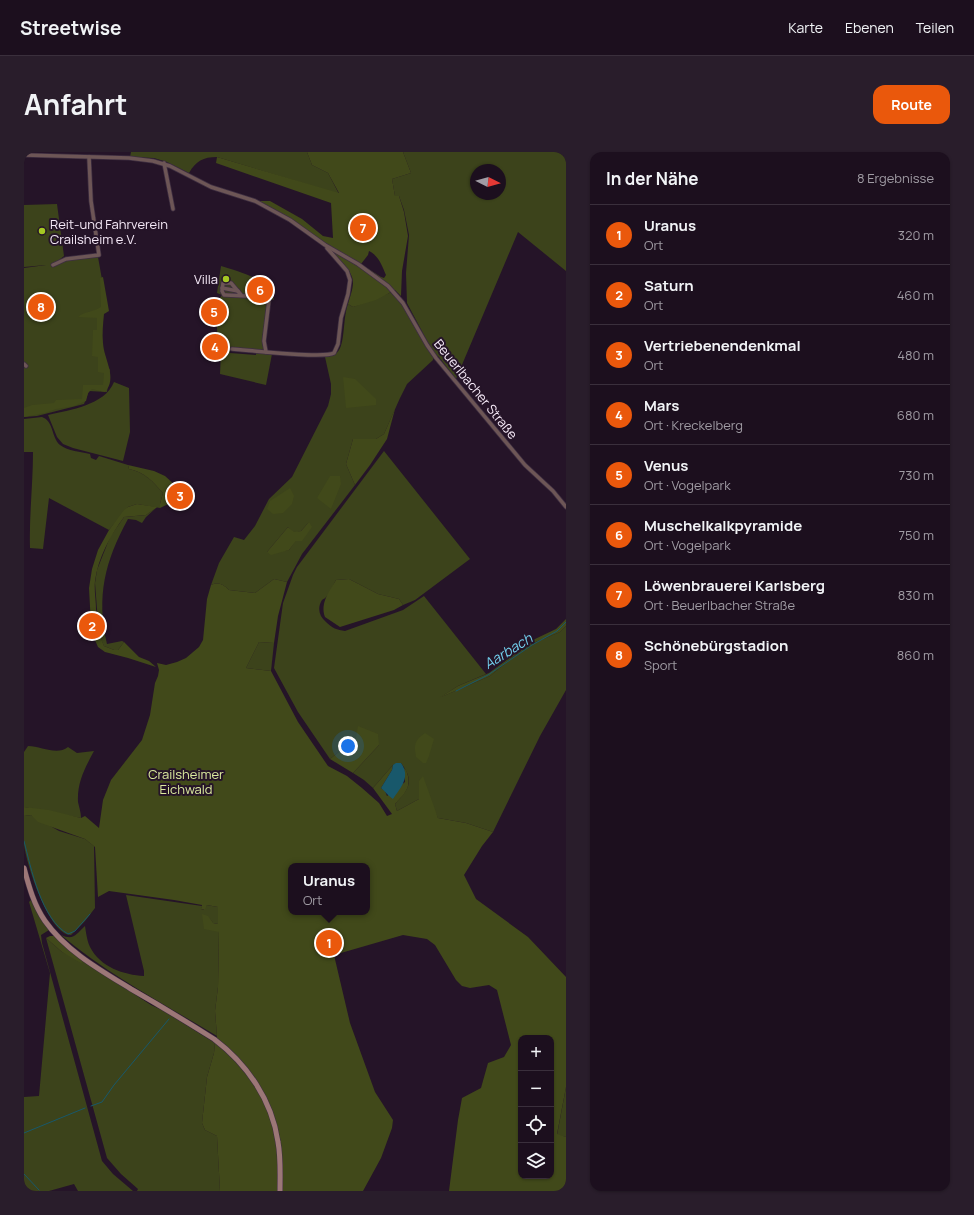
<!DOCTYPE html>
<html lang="de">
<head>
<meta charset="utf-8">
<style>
	body { margin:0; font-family:Manrope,sans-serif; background:#291d2b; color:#f1f3f6 }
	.controls { position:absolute; right:12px; bottom:12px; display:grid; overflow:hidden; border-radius:8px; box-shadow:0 1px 3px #0004 }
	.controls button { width:36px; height:36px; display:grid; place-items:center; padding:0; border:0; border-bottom:1px solid #3a2f3c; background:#1c0f1e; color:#f1f3f6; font:20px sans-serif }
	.compass { position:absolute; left:446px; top:12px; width:36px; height:36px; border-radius:50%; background:#1c0f1e; box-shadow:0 1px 3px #0004; rotate:96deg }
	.you { position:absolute; left:324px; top:594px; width:14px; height:14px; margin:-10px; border:3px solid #fff; border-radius:50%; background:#1a73e8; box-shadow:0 0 0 6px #1a73e833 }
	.badge { display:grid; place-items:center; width:26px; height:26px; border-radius:50%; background:#ea580c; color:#fff; font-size:13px; font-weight:700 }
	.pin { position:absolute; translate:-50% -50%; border:2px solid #fff; box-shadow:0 1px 4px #0006 }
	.popup { position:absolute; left:264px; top:711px; width:82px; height:52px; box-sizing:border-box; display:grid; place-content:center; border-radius:8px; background:#1c0f1e; filter:drop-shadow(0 1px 3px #0005); font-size:13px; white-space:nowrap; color:#a09ca4 }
	.popup b { font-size:15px; color:#f1f3f6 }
	.popup::after { content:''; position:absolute; left:50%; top:100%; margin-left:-8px; border:8px solid transparent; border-top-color:#1c0f1e }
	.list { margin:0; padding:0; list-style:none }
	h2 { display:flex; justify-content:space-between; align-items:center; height:52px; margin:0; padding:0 16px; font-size:17px }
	h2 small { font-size:13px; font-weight:400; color:#a09ca4 }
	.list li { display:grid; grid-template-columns:26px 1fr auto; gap:12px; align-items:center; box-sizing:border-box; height:60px; padding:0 16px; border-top:1px solid #3a2f3c }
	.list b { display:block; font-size:15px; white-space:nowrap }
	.list p { margin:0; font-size:13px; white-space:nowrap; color:#a09ca4 }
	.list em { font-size:13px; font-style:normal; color:#a09ca4 }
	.icon { flex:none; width:22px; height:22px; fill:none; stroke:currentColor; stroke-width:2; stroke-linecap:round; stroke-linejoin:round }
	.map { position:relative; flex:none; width:542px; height:1039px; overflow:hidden; border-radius:12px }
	header { display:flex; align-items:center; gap:24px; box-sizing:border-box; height:56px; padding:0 20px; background:#1c0f1e; border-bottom:1px solid #3a2f3c }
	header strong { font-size:19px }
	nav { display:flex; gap:22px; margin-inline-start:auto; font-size:14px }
	.intro { display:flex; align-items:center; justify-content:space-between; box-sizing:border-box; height:96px; padding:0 24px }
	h1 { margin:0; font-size:28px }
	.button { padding:10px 18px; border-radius:12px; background:#ea580c; color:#fff; font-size:14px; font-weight:700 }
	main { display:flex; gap:24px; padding:0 24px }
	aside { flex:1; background:#1c0f1e; border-radius:12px; box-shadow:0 1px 3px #0004 }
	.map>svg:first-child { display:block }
	.green { fill:#3c431b; fill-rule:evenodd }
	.forest { fill:#41491a; fill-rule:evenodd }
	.water { fill:#18586b }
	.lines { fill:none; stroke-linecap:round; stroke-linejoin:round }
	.stream { stroke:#18586b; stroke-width:1 }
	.street-casing { stroke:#3e2e41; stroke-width:5 }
	.secondary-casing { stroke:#3e2e41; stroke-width:6 }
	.street { stroke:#6d5656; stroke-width:3.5 }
	.secondary { stroke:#9c7777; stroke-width:5 }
	.poi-dot { fill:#a5c823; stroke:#251428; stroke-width:1.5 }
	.labels { text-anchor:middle; stroke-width:4; stroke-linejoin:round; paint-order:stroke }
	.poi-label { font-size:13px; fill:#f6eaf8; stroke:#251428; text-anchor:start }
	.street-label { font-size:13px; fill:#f6eaf8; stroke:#251428 }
	.park-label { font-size:13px; fill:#dbea9e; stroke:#251428 }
	.water-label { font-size:14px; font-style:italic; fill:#73d1ef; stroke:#251428 }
</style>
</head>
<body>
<header>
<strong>Streetwise</strong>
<nav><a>Karte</a><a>Ebenen</a><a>Teilen</a></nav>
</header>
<div class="intro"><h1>Anfahrt</h1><a class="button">Route</a></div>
<main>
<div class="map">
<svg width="542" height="1039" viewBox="0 0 542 1039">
	<rect width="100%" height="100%" fill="#251428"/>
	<g class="green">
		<path d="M107,0H283L288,13L304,21L315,42L193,5C179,5 172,9 165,21L143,10L130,6L106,5Z"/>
		<path d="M379,0H542V119L494,80L432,227L415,205L409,200L383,151L382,121L385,83L380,58L375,44H371L368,27L387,21ZM452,18H476V42H452Z"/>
		<polygon points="33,52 40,104 35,108 41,105 74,105 82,150 78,159 76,199 86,218 83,240 65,239 60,252 13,264 0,265 0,116 22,113 0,115 0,53"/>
		<path d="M197,114C210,118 240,126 247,139C249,142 249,145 250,148L246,147L243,148L241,199L195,194L194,193C193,182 191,150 198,143L193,141Z"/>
		<path d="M368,140L376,149L409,205V208L383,232L376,246L360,282L352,287H329L322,312L331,333L278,402L263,430L250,427L231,441L205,438C199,432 195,430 187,433L195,411L210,385L220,388L231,374L245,347L268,325L304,254L307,242V232L301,205C307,204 312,203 315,198C321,189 319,165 324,152L329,155ZM285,370L265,398L243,400L264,375L270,381L277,379Z"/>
		<polygon points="202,197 206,197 206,201 232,203 232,200 248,202 242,233 196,222 197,200"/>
		<path d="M90,230L105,236L106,280L99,309L49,296L39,292L33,285L24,263C46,258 81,253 90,230Z"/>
		<path d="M18,265C30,269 27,285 36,293C44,299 57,300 66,302L67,306L72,308L75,304L104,313L105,317C121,320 129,330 139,341L136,352V356L113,352L104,355L85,378L25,346L19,397L6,396C5,364 9,332 9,300H0V267Z"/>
		<path d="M360,299L446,407L391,448L379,453L375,447L354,442L325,427L312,428C309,433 307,440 303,444C302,446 299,447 298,448C293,456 295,464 302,470C308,476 313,478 321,479L379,458L400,444L462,522L434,534L417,545L466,524L502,494L536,480L542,474V538L516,584L469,680L442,671L414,666L395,629V647L373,659L371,652C385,636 391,630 377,611L369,613L349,636L340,628L329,621L355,593L332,586L306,607L274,560L250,516L259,451L269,423L273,415Z"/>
		<path d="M132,356L122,365L118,371L112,368L104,367C81,409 72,444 83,492L98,489L100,490L94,498H90L80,494L75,483L71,431L73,418L86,385L100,365L122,363Z"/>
		<polygon points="235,490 250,491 247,519 222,516"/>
		<path d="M4,594C17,594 33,604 44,595L53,601L70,599C61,616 53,630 54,650C55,655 57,660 57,666L0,655V600Z"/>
		<path d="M7,663L35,679L61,687L70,694L71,756L61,769L47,783C25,783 2,711 0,692C0,683 0,674 0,664Z"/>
		<path d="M102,743L178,754L177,757L180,758L183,753L194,755V772L189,771L184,764L195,780L194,835L191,859L193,884C140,852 84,823 37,783C50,789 52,782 61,774C62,780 63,789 66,795C76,815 100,823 120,824V819Z"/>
		<polygon points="7,748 25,778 17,783 18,791 78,1009 89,1022 109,1039 54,1039 50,1032 25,1039 0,1039 0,945 15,944 26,821 5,750"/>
		<polygon points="22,786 38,800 60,809 127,853 138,858 191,891 190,901 183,925 178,971 181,978 193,984 196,1039 113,1039 114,1037 97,1022 83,1006"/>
		<polygon points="542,935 542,985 533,983"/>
	</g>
	<g class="forest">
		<path d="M283,0H379L387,21L368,27L371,44H375L380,60L384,84L378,119L377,144L371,138L352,148L329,155L324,152C326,144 331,133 328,125C322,108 282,78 266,68C255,61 242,55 231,49H246L278,67L299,84L309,86L307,51L192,11L193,5L315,41L304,21L288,13ZM345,99C355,104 358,114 362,123L360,126L357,125L337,112L344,103Z"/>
		<path d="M79,125L85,159L80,162C79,172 78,182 79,191C80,208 94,226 81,240L68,237L64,241L62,249L50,254L32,257L21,261L0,265V256L8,253L30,251L32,248L58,247L59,233H79L80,221L74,220V205L68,204L69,178H73V166L54,165C61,159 70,160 77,155L76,126Z"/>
		<polygon points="319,225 331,227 352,247 352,253 322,256"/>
		<polygon points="371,257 363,287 346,313 331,333 322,312 329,287 352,287 360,282"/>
		<path d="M104,313L130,319L141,324L152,334L165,340L159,345L136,356V352L139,341C129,330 121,320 105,317Z"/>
		<polygon points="306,324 316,324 317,332 307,357 293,346"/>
		<polygon points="266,336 270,344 268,352 259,361 249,362 243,357 246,349"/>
		<path d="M113,352L133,355L132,356L122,363L100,365C86,384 74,406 71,429C70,438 72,448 72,457C73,470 75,482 80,494L90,498H94L100,490L115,505L125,509L132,515L104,506L81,500L74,495L70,486L67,473L65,436L68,417L74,398L85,378L100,358L104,355Z"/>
		<polygon points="285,370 288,375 278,389 272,389 265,398 247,403 243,400 264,375 270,380 277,379"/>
		<path d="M250,427L263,430L254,464L250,491L235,490L222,516L247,519L274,570L304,614L323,624L338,636L355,651L363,664L368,662L349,636L369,613L368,618L357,636L361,639L363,644L381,630L380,616C383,619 383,621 384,624C387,637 379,643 371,652L373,659L395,647V629L399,624L414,666L442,671L469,680L458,694L440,723L452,747L504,785L542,825V935L533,982L542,985V1039H425L434,968L438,946L457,936L464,911L480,905L487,893L473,838L465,833L446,836L438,834L432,828L411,793L403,787L379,783L310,803L326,871L351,940L369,968L368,976L357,1006L339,1039H196L193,984L181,978L178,971L183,925L190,901L191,891L193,884L191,859L194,835L195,780L180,777L178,762L184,764L189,771L194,772V755L183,753L181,758L177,757L178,753L150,748L85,739L74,745L71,695L61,687L14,670L7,663L0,664V655L25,658L57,666L61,664L75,676L79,648L87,628L118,588L126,563L131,531L134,524L135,518L133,511L142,513L153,510L162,506L175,495L179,488L183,447L187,433C195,430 199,432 205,438L231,441ZM267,714H343V760H267ZM497,886H527V1024H497Z"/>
		<path d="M325,427L354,442L375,447L379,453L370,458L316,475L301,465C296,451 305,440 312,428Z"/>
		<polygon points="542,467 542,474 536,480 502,494 466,524 415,546 434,534 465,521 511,487 532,477"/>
		<polygon points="334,574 354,582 355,593 329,621 306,607 332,586"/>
		<path d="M401,581L410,587L405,604L402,611H399L392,605C390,592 390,589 401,581Z"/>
		<polygon points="26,784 31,784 60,809 57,811 38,800 22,786"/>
	</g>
	<path class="water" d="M372,611H377C387,625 377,635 369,647C364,644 362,640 357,636L368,618L369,613Z"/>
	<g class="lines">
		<g class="stream">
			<polyline points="432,539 464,523 508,493 533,479 542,470"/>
			<path d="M0,689C7,716 17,767 44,782L51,779L66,762"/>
			<polyline points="67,954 78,950 90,933 145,867"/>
			<polyline points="0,981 61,956"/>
			<polyline points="0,1022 15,1038"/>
		</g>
		<defs>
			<g id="street">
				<polyline points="0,3 105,6 129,9 146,14 187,35 231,49 266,68 301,93 334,112 364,134 379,151 403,193 412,206 501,313 529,339 542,355"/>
				<polyline points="140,11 149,57"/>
				<polyline points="29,113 42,107 75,103 67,49 65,5"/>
				<polyline points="198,136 214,139"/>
				<polyline points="218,144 207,131 199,131 198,139 200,143 202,143 240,145 245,148 240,189 242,200"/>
				<path d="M208,197C224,198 299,207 310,201L314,192L317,166L324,142L326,128L323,119L303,96"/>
				<polyline points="0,212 2,214"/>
			</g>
			<path id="secondary" d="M0,716C5,735 10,753 21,769C42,799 76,818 107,837C135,853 163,870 190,887C223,912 248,948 254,990C257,1006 256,1023 256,1039"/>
		</defs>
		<use href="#street" class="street-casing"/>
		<use href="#secondary" class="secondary-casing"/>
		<use href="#street" class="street"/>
		<use href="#secondary" class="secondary"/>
	</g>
	<g class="poi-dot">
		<circle cx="18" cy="79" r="4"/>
		<circle cx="202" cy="127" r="4"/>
	</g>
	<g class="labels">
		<g class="poi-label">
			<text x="26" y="77">Reit-und Fahrverein<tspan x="26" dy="15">Crailsheim e.V.</tspan></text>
			<text x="194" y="132" text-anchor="end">Villa</text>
		</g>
		<g class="street-label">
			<text transform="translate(452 237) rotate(51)" y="5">Beuerlbacher Straße</text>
		</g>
		<g class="park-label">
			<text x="162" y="627">Crailsheimer<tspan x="162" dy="15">Eichwald</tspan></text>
		</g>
		<g class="water-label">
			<text transform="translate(484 499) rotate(-32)" y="5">Aarbach</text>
		</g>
	</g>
</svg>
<div class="controls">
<button>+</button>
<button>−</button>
<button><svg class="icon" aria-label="locate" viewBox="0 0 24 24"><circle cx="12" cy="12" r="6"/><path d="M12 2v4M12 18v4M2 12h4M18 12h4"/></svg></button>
<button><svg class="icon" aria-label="layers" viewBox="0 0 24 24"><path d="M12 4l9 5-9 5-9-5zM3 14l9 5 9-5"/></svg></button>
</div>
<svg class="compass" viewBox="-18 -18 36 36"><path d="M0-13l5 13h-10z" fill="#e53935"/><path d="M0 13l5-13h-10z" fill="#a09ca4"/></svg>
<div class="you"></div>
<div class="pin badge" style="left:305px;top:791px">1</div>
<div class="popup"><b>Uranus</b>Ort</div>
<div class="pin badge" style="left:68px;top:474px">2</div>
<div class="pin badge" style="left:156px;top:344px">3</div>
<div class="pin badge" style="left:191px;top:195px">4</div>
<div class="pin badge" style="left:190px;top:160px">5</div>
<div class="pin badge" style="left:236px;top:138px">6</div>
<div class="pin badge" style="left:339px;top:76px">7</div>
<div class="pin badge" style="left:17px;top:155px">8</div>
</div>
<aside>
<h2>In der Nähe<small>8 Ergebnisse</small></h2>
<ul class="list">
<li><span class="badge">1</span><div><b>Uranus</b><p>Ort</p></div><em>320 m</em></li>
<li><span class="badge">2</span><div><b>Saturn</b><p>Ort</p></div><em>460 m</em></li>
<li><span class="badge">3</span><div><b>Vertriebenendenkmal</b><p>Ort</p></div><em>480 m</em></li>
<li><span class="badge">4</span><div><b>Mars</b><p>Ort · Kreckelberg</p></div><em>680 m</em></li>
<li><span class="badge">5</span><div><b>Venus</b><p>Ort · Vogelpark</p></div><em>730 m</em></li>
<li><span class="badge">6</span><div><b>Muschelkalkpyramide</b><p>Ort · Vogelpark</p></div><em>750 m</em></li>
<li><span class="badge">7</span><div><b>Löwenbrauerei Karlsberg</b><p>Ort · Beuerlbacher Straße</p></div><em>830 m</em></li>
<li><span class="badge">8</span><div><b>Schönebürgstadion</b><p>Sport</p></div><em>860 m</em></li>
</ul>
</aside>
</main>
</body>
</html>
